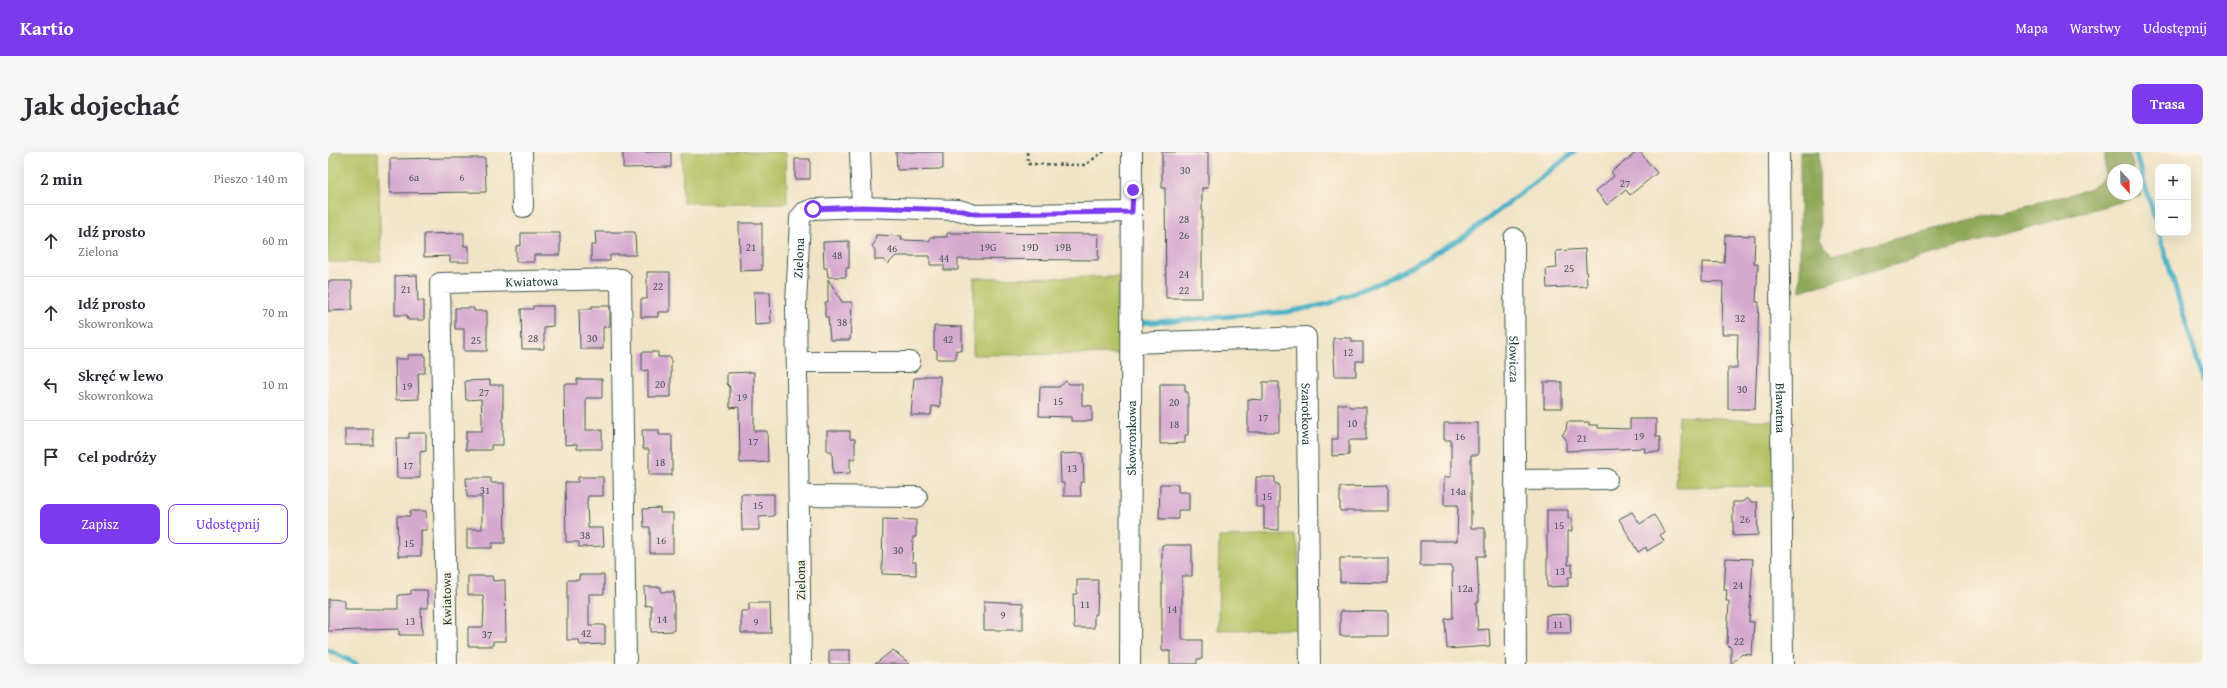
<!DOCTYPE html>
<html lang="pl">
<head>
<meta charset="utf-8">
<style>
	body { margin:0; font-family:"Gentium Book Plus",serif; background:#f7f7f7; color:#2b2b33 }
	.controls { position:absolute; right:12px; top:12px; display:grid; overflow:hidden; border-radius:8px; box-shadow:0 4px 16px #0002 }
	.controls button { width:36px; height:36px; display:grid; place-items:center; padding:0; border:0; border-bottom:1px solid #e1e1e2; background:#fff; color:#2b2b33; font:20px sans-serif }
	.compass { position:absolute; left:1779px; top:12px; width:36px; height:36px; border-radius:50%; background:#fff; box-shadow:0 4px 16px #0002; rotate:158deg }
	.stop { position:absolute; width:12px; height:12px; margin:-9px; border:3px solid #7c3aed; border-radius:50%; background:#fff }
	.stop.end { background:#7c3aed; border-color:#fff; box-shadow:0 1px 4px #0008 }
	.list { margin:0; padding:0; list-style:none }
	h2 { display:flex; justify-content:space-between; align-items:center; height:52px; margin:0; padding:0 16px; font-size:17px }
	h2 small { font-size:13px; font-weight:400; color:#7c7c81 }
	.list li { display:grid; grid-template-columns:26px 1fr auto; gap:12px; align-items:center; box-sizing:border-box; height:72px; padding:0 16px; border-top:1px solid #e1e1e2 }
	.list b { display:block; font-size:15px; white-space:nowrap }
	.list p { margin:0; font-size:13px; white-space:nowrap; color:#7c7c81 }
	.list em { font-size:13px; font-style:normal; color:#7c7c81 }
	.actions { display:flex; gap:8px; padding:12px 16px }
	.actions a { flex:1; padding:9px 0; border:1px solid #7c3aed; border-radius:8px; text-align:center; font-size:14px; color:#7c3aed }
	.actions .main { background:#7c3aed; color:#fff }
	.icon { flex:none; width:22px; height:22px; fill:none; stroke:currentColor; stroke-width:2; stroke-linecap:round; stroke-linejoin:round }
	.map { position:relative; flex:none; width:1875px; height:512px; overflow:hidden; border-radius:8px }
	header { display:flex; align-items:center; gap:24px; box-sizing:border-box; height:56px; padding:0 20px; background:#7c3aed; color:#fff }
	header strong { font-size:19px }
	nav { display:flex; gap:22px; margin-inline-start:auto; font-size:14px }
	.intro { display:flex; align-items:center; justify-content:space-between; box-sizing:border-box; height:96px; padding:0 24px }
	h1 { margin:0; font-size:28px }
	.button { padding:10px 18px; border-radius:8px; background:#7c3aed; color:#fff; font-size:14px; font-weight:700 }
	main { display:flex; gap:24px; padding:0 24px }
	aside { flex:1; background:#fff; border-radius:8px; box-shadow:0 4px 16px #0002 }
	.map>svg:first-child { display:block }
	.green { fill:#b4c163; stroke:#6a7f4c }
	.forest { fill:#8fa759; stroke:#577246 }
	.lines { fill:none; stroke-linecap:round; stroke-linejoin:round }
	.stream { stroke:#47b1c6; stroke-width:5 }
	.building { fill:#d5a8d0 }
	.minor-casing { stroke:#3e564a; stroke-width:22 }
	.path { stroke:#3e564a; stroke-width:2.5; stroke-dasharray:3 3; stroke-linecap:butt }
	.minor { stroke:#fff; stroke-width:20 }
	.route { stroke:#7c3aed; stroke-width:5 }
	.labels { text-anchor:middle; stroke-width:4; stroke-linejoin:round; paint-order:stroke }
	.number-label { font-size:11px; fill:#4c585b }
	.street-label { font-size:13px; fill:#1f3d34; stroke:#fcf5e5 }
</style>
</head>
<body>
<header>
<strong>Kartio</strong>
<nav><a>Mapa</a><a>Warstwy</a><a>Udostępnij</a></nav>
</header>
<div class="intro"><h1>Jak dojechać</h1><a class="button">Trasa</a></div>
<main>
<aside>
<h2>2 min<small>Pieszo · 140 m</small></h2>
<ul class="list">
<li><svg class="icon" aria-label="ahead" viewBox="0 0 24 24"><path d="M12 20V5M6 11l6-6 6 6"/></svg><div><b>Idź prosto</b><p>Zielona</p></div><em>60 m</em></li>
<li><svg class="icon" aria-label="ahead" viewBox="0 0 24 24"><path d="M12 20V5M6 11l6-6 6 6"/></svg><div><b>Idź prosto</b><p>Skowronkowa</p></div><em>70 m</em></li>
<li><svg class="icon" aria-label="left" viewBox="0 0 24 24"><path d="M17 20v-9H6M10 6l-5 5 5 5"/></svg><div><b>Skręć w lewo</b><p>Skowronkowa</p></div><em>10 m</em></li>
<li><svg class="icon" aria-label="arrive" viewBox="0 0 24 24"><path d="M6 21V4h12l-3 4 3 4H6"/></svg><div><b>Cel podróży</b></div></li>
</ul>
<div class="actions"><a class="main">Zapisz</a><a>Udostępnij</a></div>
</aside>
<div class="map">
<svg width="1875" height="512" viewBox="0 0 1875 512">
	<rect width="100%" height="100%" fill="#fcf5e5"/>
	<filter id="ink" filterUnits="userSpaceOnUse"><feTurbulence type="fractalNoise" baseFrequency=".025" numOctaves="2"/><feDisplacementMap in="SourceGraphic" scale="8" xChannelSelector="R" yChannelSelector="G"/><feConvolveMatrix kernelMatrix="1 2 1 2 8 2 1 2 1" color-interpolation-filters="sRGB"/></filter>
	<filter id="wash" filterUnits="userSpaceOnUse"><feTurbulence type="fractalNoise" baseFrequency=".012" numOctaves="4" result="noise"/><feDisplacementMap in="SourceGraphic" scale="16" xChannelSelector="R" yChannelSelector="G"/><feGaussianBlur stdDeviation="0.9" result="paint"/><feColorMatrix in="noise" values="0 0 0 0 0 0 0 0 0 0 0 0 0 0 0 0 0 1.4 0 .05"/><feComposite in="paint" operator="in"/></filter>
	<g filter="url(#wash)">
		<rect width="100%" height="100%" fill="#f1e4c6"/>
		<g class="green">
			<polygon points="0,0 50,0 53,110 0,110"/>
			<polygon points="354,0 458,0 459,51 355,51"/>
			<polygon points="791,125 792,202 645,203 646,126"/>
			<polygon points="1351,264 1446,269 1446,334 1348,335"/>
			<polygon points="966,383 970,394 971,477 890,478 891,385"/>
		</g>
		<polygon class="forest" points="1472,0 1491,0 1492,88 1504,103 1763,37 1777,25 1777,0 1801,0 1806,18 1785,18 1785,42 1809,42 1809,28 1814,44 1472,139"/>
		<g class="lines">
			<g class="stream">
				<polyline points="1807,0 1830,77"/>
				<polyline points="1831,81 1875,228"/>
				<polyline points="813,171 959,160 1000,152 1062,126 1139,83 1246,0"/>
				<polyline points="0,498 29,512"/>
			</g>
		</g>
		<g id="blocks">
			<g class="building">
				<polygon points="295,0 343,0 343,15 295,16"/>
				<polygon points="568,0 615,0 615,17 569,18"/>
				<polygon points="834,0 880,0 880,36 874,36 874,146 838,146 837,36 834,36"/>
				<polygon points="1309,0 1312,0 1329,21 1302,43 1298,38 1279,53 1268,39 1286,24 1283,20"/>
				<polygon points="117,6 157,6 158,40 62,41 62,7"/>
				<rect x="467" y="7" width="15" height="20"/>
				<polygon points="411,71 434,71 434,118 412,119"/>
				<polygon points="267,80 307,80 308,103 282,103 282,109 263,109 263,93 268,93"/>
				<polygon points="136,81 136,94 141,94 141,110 122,110 122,104 96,105 96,82"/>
				<polygon points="193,81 232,81 232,103 206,103 206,110 188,110 188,94 193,93"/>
				<polygon points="619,81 771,82 770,108 630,107 630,118 616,118 616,113 602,113 602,104 568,104 560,112 556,108 547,108 547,98 544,94 547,90 548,83 574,84 573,88 602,89 602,85 619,85"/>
				<polygon points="1397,83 1427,84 1426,112 1430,112 1428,150 1431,150 1427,257 1400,257 1400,216 1409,216 1410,182 1394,182 1395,130 1374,129 1374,110 1396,111"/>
				<polygon points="521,89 521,116 518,116 518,125 500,125 499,116 496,116 495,90"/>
				<polygon points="1257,97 1259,134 1219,136 1218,117 1229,116 1228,99"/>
				<polygon points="319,120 342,120 342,160 330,160 330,165 313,165 313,147 319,147"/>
				<polygon points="89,123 90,149 96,149 96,168 80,168 79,163 67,163 67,124"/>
				<polygon points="500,127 514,150 524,150 522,188 502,188 500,165 497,165 497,150 500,150"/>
				<polygon points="0,129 24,129 24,158 0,159"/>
				<polygon points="426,140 442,140 443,172 427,173"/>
				<polygon points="205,154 225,154 225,174 216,175 216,197 194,197 193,157 205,157"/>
				<polygon points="264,154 282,154 282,174 275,175 275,197 252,197 251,157 264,157"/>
				<polygon points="127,156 146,156 146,159 159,159 159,199 136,199 136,177 127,177"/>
				<polygon points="606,174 634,175 634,199 628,198 628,207 609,207 609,199 606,198"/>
				<polygon points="1005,186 1024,186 1024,190 1035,190 1035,209 1028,209 1028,224 1007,224"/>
				<polygon points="314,200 330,200 330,205 343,205 343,245 320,245 320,218 314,219"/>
				<polygon points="80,203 97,203 97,221 90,221 91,247 68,248 67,207 80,207"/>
				<polygon points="426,220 426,279 439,279 440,310 412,311 411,255 402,256 402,235 399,232 399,221"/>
				<polygon points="597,224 612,224 612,255 604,254 603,263 583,263 586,226 594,226"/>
				<polygon points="249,227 274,227 274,246 258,246 258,278 274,278 274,297 249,297 249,292 237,293 236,232 249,232"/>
				<polygon points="162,228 162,233 175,233 175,293 163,293 163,298 138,298 138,279 154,279 154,264 153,247 138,248 137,229"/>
				<polygon points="738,229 741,232 754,232 754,253 764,254 764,269 743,269 743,265 711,264 712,235 731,235"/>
				<polygon points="935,230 951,230 951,280 920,280 920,247 935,248"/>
				<rect x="1216" y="230" width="18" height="26"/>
				<polygon points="832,232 857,232 857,240 860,240 860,283 857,283 857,291 832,292"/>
				<polygon points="1010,252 1019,252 1022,255 1038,255 1038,288 1021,288 1021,303 1004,304 1004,287 1010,287"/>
				<polygon points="1302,267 1328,267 1328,285 1332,285 1332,300 1316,300 1317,296 1238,299 1238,287 1234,283 1238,278 1239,270 1261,270 1261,273 1270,273 1270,276 1302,277"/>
				<polygon points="1116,271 1150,271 1150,303 1143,303 1143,376 1157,376 1157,404 1149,404 1151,450 1148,450 1150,478 1161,477 1162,494 1119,497 1117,467 1125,466 1124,414 1092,414 1092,389 1129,389 1130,353 1116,353 1116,325 1123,325 1123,288 1116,288"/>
				<rect x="17" y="277" width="28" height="16"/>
				<polygon points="314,278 331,278 331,283 344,283 344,323 321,323 321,297 315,297"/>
				<polygon points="499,279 522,279 522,287 527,287 527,307 522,307 522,321 505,322 504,299 499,299"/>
				<polygon points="81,281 98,281 98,299 92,300 92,326 69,326 68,286 81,286"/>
				<polygon points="755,301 756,330 752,330 753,344 736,344 736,331 733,331 732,302"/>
				<polygon points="250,325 275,325 275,344 260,344 259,350 260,376 275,376 276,394 251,395 251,390 238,390 237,330 250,330"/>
				<polygon points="928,325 947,325 947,332 951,332 951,378 936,377 936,355 928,355"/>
				<polygon points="138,326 163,326 163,331 176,331 177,391 164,391 164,396 139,396 139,377 154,377 154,345 139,345"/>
				<polygon points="832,332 850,332 850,340 861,340 861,358 850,358 850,367 831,367"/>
				<polygon points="1060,334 1060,359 1012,359 1012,335"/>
				<polygon points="413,342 446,342 446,364 431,365 431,378 414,378"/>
				<polygon points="1419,346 1423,350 1429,350 1430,383 1405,384 1405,350 1414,350"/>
				<polygon points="332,356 332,361 345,361 345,401 322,401 322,375 316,375 315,357"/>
				<polygon points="1219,358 1240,358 1240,367 1244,366 1244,379 1240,379 1240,413 1244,412 1244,425 1240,425 1240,434 1219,435"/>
				<polygon points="82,359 98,359 99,378 93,378 93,404 70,404 69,364 82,364"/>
				<polygon points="1304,360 1312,372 1326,363 1337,380 1332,383 1336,389 1319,399 1318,395 1310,400 1291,367"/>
				<polygon points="555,367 588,368 588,385 585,385 584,410 588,410 588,423 554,422"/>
				<polygon points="834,393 864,393 864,424 854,424 854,488 874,488 874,507 869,507 869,512 842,512 842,499 834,499"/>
				<polygon points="1012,406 1060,406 1060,431 1012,430"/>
				<polygon points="1398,406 1425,407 1421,470 1426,470 1424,503 1414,502 1403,512 1403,496 1399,492 1401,449 1398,449 1399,438 1396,438"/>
				<polygon points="251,423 276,423 276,442 261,442 261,473 277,473 277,492 252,493 251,488 239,488 239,428 251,428"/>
				<polygon points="140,424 164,424 165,429 177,428 178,489 165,489 165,494 140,494 140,475 155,475 156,456 155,443 140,443"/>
				<polygon points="749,428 770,428 769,462 766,462 766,476 746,476 745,442 749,442"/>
				<polygon points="316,435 333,435 333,440 346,440 346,479 323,480 323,453 317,454"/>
				<polygon points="83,438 99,438 100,456 93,456 94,483 71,483 71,477 0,479 0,447 16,448 16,457 70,457 70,443 83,442"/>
				<polygon points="656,449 695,451 695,478 656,478"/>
				<polygon points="421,451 442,451 443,481 413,481 413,459 421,459"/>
				<polygon points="1012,459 1060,460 1060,484 1012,484"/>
				<polygon points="1242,462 1243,481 1218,481 1218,463"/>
				<rect x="501" y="498" width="21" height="14"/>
				<polygon points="565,498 582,512 547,512"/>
			</g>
		</g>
	</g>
	<g filter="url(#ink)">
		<use href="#blocks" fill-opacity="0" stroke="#3e564a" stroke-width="1"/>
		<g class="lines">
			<defs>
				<g id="minor">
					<polyline points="194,0 195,55"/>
					<polyline points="532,0 534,55"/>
					<path id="s1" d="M1451,0L1455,512"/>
					<path id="s2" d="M1186,86L1188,512"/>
					<path id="s3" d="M804,191L978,185L982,512"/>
					<polyline points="469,210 582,210"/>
					<polyline points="1188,328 1279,327"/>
					<polyline points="471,344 589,345"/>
					<path id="s4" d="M119,512L112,131L293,127L298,512"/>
					<path id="s5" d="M473,512L468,154L472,66L477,60L485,57L534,55L631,58L647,63L804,60"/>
					<path id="s6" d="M802,512L804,0"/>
				</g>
			</defs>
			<use href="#minor" class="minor-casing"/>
			<polyline class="path" points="699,0 700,12 757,13 775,0 779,0"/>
			<use href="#minor" class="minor"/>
		</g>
	</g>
	<g class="lines" filter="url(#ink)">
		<polyline class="route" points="485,57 534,55 631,58 647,62 804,60 805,38"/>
	</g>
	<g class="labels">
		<g class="number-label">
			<text x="857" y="22">30</text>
			<text x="86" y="29">6a</text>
			<text x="134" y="29">6</text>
			<text x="1297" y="35">27</text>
			<text x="856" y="71">28</text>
			<text x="856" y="87">26</text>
			<text x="423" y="99">21</text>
			<text x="660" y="99">19G</text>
			<text x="702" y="99">19D</text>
			<text x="735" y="99">19B</text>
			<text x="564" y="100">46</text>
			<text x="509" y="107">48</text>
			<text x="616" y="110">44</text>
			<text x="1241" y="120">25</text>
			<text x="856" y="126">24</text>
			<text x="330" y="138">22</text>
			<text x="78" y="141">21</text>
			<text x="856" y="142">22</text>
			<text x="1412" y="170">32</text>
			<text x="514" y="174">38</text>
			<text x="205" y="190">28</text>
			<text x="264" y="190">30</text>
			<text x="620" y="191">42</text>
			<text x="148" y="192">25</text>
			<text x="1020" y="204">12</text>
			<text x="332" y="236">20</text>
			<text x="79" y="238">19</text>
			<text x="1414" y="241">30</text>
			<text x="156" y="244">27</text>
			<text x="414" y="249">19</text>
			<text x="730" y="253">15</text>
			<text x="846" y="254">20</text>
			<text x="935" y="269">17</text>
			<text x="1024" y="275">10</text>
			<text x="846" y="276">18</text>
			<text x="1132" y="288">16</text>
			<text x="1311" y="288">19</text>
			<text x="1254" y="290">21</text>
			<text x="425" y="293">17</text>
			<text x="332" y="314">18</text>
			<text x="80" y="317">17</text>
			<text x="744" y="320">13</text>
			<text x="157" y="342">31</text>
			<text x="1130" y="343">14a</text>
			<text x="939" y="348">15</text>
			<text x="430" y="357">15</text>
			<text x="1417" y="371">26</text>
			<text x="1231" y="377">15</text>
			<text x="257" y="387">38</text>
			<text x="333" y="392">16</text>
			<text x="81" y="395">15</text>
			<text x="570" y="402">30</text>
			<text x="1232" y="423">13</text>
			<text x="1410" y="437">24</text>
			<text x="1137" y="440">12a</text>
			<text x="757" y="456">11</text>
			<text x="844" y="461">14</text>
			<text x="675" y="467">9</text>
			<text x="334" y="471">14</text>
			<text x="82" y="473">13</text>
			<text x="428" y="474">9</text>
			<text x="1230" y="476">11</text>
			<text x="258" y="485">42</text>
			<text x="159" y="486">37</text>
			<text x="1411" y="493">22</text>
		</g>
		<g class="street-label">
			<text dy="5" stroke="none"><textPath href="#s5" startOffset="406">Zielona</textPath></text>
			<text dy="5" stroke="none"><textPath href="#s4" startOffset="473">Kwiatowa</textPath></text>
			<text dy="5" stroke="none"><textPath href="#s2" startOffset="121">Słowicza</textPath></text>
			<text dy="5" stroke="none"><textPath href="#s1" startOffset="256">Bławatna</textPath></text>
			<text dy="5" stroke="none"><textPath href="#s3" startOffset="251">Szarotkowa</textPath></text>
			<text dy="5" stroke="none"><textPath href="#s6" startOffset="226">Skowronkowa</textPath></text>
			<text transform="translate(472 428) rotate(-91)" y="5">Zielona</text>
			<text transform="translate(118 447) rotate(-91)" y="5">Kwiatowa</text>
		</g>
	</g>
</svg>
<div class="controls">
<button>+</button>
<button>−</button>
</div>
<svg class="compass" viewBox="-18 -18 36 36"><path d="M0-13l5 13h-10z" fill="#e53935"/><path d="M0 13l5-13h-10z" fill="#7c7c81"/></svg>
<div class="stop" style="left:485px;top:57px"></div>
<div class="stop end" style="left:805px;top:38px"></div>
</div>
</main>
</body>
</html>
